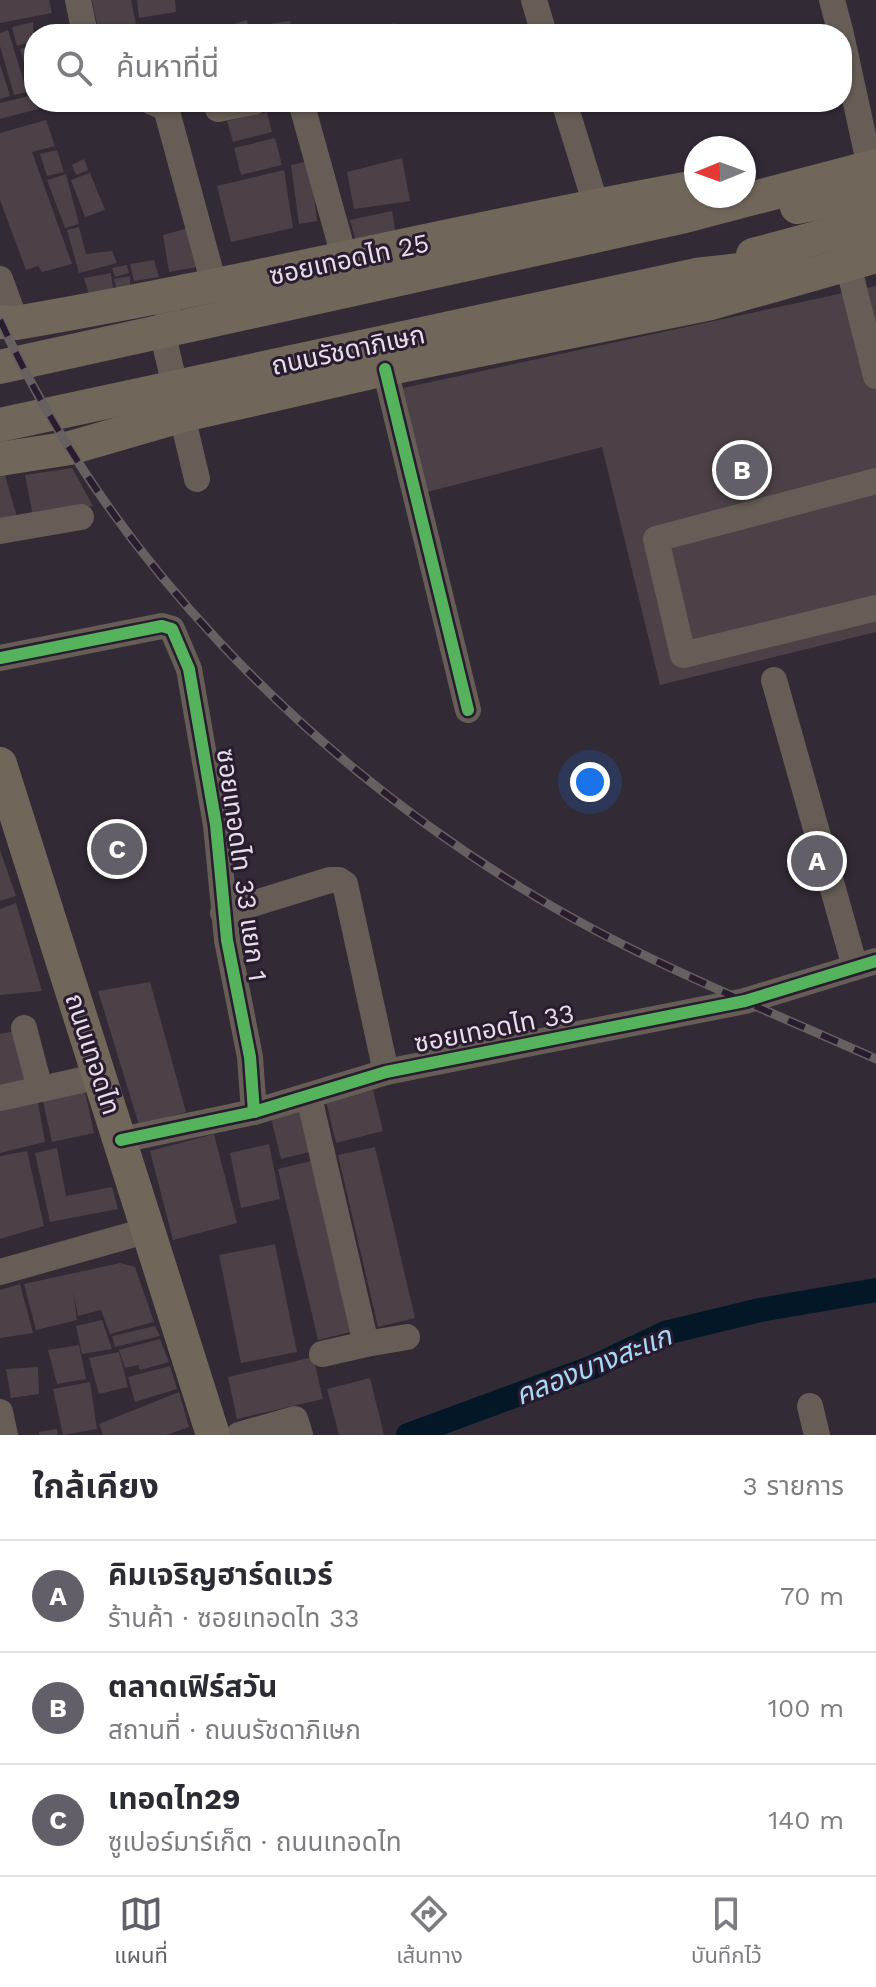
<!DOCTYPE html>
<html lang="th">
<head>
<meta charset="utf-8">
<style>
	body { margin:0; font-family:"Work Sans","Noto Sans Thai",sans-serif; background:#f2f2f3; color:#2b2b33 }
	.compass { position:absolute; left:684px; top:136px; width:72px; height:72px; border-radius:50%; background:#fff; box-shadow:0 2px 6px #0004; rotate:269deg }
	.you { position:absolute; left:590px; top:782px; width:28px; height:28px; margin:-20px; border:6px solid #fff; border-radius:50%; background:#1a73e8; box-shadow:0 0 0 12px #1a73e833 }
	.badge { display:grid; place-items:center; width:52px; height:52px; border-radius:50%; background:#635f69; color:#fff; font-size:26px; font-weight:700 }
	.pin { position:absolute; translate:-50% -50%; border:4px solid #fff; box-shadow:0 2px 8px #0006 }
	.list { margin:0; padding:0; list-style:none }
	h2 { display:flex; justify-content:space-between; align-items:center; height:104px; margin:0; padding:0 32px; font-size:34px }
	h2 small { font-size:26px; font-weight:400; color:#7c7c81 }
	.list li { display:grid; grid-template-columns:52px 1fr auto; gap:24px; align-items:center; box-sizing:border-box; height:112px; padding:0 32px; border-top:2px solid #e1e1e2 }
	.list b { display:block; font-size:30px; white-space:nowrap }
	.list p { margin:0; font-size:26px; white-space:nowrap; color:#7c7c81 }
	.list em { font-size:26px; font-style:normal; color:#7c7c81 }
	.icon { flex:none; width:44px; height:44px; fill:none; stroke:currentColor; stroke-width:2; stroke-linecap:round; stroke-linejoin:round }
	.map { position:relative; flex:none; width:876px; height:1435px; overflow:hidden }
	.search { position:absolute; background:#fff; box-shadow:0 2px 6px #0004; left:24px; right:24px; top:24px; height:88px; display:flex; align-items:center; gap:20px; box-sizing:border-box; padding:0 28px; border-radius:32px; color:#7c7c81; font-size:30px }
	.sheet { height:440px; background:#fff }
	nav { display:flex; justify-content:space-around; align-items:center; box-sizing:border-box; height:112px; border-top:2px solid #e1e1e2; background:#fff; font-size:22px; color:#7c7c81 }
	nav a { display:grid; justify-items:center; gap:4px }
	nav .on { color:#635f69 }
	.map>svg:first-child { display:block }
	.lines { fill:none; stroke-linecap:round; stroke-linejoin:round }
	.canal { stroke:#041726; stroke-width:24 }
	.building { fill:#4c4146 }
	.minor { stroke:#655d56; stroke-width:26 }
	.major { stroke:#71665a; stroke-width:34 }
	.rail-casing { stroke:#676061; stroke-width:9 }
	.rail { stroke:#291c2f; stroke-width:6; stroke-dasharray:18; stroke-linecap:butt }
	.cycleway-casing { stroke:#291c2f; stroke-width:17 }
	.cycleway { stroke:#56b35d; stroke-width:12 }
	.labels { text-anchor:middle; stroke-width:6; stroke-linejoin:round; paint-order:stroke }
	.street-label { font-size:26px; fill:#e7deeb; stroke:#291c2f }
	.water-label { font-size:28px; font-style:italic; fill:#a7d9fb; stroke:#291c2f }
</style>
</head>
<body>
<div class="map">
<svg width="876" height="1435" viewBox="0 0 876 1435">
	<rect width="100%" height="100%" fill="#322a35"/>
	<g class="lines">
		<polyline class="canal" points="408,1435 593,1367 665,1333 760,1310 876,1290"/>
	</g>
	<g class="building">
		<polygon points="0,0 49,0 52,13 0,23"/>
		<polygon points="92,0 131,0 138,34 99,34"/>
		<polygon points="137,0 175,0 176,12 139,18"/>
		<polygon points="247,20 250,34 218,34 217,29"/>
		<polygon points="290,21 293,34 256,34 255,26"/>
		<polygon points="33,22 34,41 17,46 12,27"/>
		<polygon points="395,23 397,34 364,34 363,31"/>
		<polygon points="357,27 358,34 339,34 338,31"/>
		<polygon points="8,30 27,92 14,95 0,46 0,33"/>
		<polygon points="34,45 34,83 30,84 20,49"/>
		<polygon points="0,64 10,96 0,99"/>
		<polygon points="33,95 38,109 0,119 0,103"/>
		<polygon points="267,112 272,132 233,142 227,121"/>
		<polygon points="46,120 55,146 32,152 72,264 42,272 38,266 26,270 0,200 0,133"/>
		<polygon points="275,138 282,165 241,175 234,148"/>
		<polygon points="57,150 64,172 47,176 40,154"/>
		<polygon points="402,158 410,201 354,209 347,172"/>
		<polygon points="84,159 88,170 76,175 72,165"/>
		<polygon points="310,161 317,221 299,224 291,165"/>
		<polygon points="284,170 293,228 231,242 217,186"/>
		<polygon points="90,173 105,210 85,217 71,180"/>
		<polygon points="66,174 79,224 65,228 47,180"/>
		<polygon points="392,211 396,235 356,242 350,220"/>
		<polygon points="79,227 86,254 112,251 117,263 79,273 67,230"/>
		<polygon points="192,227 197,267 169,272 163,235"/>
		<polygon points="154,260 159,277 134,281 130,264"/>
		<polygon points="127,265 129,273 115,277 112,268"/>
		<polygon points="111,273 113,288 89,294 84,278"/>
		<polygon points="130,276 130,288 117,291 114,279"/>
		<polygon points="876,286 876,632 660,685 602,447 427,492 403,388"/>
		<polygon points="72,468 93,506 33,516 25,475"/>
		<polygon points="5,475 18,521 0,526 0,476"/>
		<polygon points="0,850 16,896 0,901"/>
		<polygon points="16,903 42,991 0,995 0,909"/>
		<polygon points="150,982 186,1112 139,1125 98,991"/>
		<polygon points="15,1031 28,1080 0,1086 0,1034"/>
		<polygon points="84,1087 94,1133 52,1142 42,1097"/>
		<polygon points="373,1090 383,1131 336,1143 326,1101"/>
		<polygon points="37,1097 45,1142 0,1153 0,1104"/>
		<polygon points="303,1110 313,1151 281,1159 271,1118"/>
		<polygon points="214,1134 237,1223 173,1240 150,1151"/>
		<polygon points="269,1144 280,1199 241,1208 230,1153"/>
		<polygon points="375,1147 415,1318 378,1327 338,1155"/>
		<polygon points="57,1148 66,1196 112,1187 118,1209 50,1222 35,1153"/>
		<polygon points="27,1151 44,1226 0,1239 0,1156"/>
		<polygon points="315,1160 355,1331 318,1340 278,1169"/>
		<polygon points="275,1244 297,1352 241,1363 219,1255"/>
		<polygon points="120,1263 135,1267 154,1322 110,1334 101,1310 78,1316 73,1291 77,1320 36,1330 24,1284"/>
		<polygon points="20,1284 33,1333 0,1338 0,1290"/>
		<polygon points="102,1320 112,1349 82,1354 76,1326"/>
		<polygon points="155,1326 160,1336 115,1347 112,1336"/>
		<polygon points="160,1339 169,1362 140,1370 138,1365 125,1368 119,1350"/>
		<polygon points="79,1345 86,1379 57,1384 48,1350"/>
		<polygon points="119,1352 128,1387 99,1394 89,1358"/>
		<polygon points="313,1357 323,1399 237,1419 228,1377"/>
		<polygon points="170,1366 177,1389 135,1402 128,1377"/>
		<polygon points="38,1367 39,1394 11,1398 6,1369"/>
		<polygon points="370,1378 384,1435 339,1435 327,1389"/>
		<polygon points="90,1382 97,1429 63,1435 53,1389"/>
		<polygon points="179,1392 189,1427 166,1435 103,1435 99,1424"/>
		<polygon points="57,1429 58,1435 39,1435 39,1432"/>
	</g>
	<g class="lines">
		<g class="minor">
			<polyline points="78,0 85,34"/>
			<polyline points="534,0 544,34"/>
			<polyline points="832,0 841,34"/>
			<polyline points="842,39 870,167"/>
			<polyline points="152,102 166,108 215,288"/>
			<polyline points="301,102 345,260"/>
			<polyline points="564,102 596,205"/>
			<polyline points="218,109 254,102"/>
			<polyline points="848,265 876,376"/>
			<polyline points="0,279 16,323"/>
			<polyline points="168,314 165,344 197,479"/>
			<polyline points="385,369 468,710"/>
			<polyline points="876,481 656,539 683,655 876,608"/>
			<polyline points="0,531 81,517"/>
			<polyline points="0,658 162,626 172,629 189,669 216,825 227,940 250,1057 254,1112"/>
			<polyline points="774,680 855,967"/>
			<polyline points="223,913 330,880 339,880 345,884 386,1072"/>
			<polyline points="24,1028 40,1089"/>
			<polyline points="309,1097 366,1344 322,1354"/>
			<polyline points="0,1098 100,1076"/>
			<polyline points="121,1140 254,1112 386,1072 745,1001 876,961"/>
			<polyline points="0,1272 149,1230"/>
			<polyline points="366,1344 407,1337"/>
			<polyline points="810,1406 817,1435"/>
			<polyline points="0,1412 5,1435"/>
			<polyline points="239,1435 295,1419 300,1435"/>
		</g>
		<g class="major">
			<polyline points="797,207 876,192"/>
			<polyline points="753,255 876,222"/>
			<path d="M0,322L16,323C244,284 468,228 696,187"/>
			<polyline points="0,367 681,217 876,166"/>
			<polyline points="0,425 696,275 791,264"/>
			<polyline points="0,459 70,448 184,415 385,369 711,303 876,256"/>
			<polyline points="0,764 213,1435"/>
		</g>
		<defs>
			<path id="rail" d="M0,320C109,557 302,753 523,889C634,958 758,1006 876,1059"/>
		</defs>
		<use href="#rail" class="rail-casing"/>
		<use href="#rail" class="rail"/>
		<defs>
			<g id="cycleway">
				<polyline points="385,369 468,710"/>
				<polyline points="0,658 162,626 172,629 189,669 216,825 227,940 250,1057 254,1112"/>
				<polyline points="121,1140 254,1112 386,1072 745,1001 876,961"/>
			</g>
		</defs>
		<use href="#cycleway" class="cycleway-casing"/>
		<use href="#cycleway" class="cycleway"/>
	</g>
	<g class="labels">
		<g class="street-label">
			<text transform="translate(349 259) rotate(-12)" y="9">ซอยเทอดไท 25</text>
			<text transform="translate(348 350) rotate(-12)" y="9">ถนนรัชดาภิเษก</text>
			<text transform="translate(242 865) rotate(82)" y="9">ซอยเทอดไท 33 แยก 1</text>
			<text transform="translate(494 1028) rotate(-11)" y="9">ซอยเทอดไท 33</text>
			<text transform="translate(93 1054) rotate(72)" y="9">ถนนเทอดไท</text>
		</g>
		<g class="water-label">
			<text transform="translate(593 1365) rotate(-22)" y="10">คลองบางสะแก</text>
		</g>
	</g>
</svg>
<svg class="compass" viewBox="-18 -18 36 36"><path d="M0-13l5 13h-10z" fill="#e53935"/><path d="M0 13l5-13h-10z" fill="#7c7c81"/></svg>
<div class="you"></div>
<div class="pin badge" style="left:817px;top:861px">A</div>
<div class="pin badge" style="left:742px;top:470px">B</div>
<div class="pin badge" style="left:117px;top:849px">C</div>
<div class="search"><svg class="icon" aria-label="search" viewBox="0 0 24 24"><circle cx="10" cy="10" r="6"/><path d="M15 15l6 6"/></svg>ค้นหาที่นี่</div>
</div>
<section class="sheet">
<h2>ใกล้เคียง<small>3 รายการ</small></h2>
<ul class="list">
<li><span class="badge">A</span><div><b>คิมเจริญฮาร์ดแวร์</b><p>ร้านค้า · ซอยเทอดไท 33</p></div><em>70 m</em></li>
<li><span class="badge">B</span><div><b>ตลาดเฟิร์สวัน</b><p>สถานที่ · ถนนรัชดาภิเษก</p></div><em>100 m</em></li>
<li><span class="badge">C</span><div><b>เทอดไท29</b><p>ซูเปอร์มาร์เก็ต · ถนนเทอดไท</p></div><em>140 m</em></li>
</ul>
</section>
<nav>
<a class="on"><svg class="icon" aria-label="map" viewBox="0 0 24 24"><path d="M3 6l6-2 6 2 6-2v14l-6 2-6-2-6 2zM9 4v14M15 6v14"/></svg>แผนที่</a>
<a><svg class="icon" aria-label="directions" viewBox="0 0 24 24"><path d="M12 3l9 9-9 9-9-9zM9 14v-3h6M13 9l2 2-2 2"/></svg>เส้นทาง</a>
<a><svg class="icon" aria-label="saved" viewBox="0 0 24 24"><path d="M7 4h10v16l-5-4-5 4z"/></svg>บันทึกไว้</a>
</nav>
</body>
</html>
